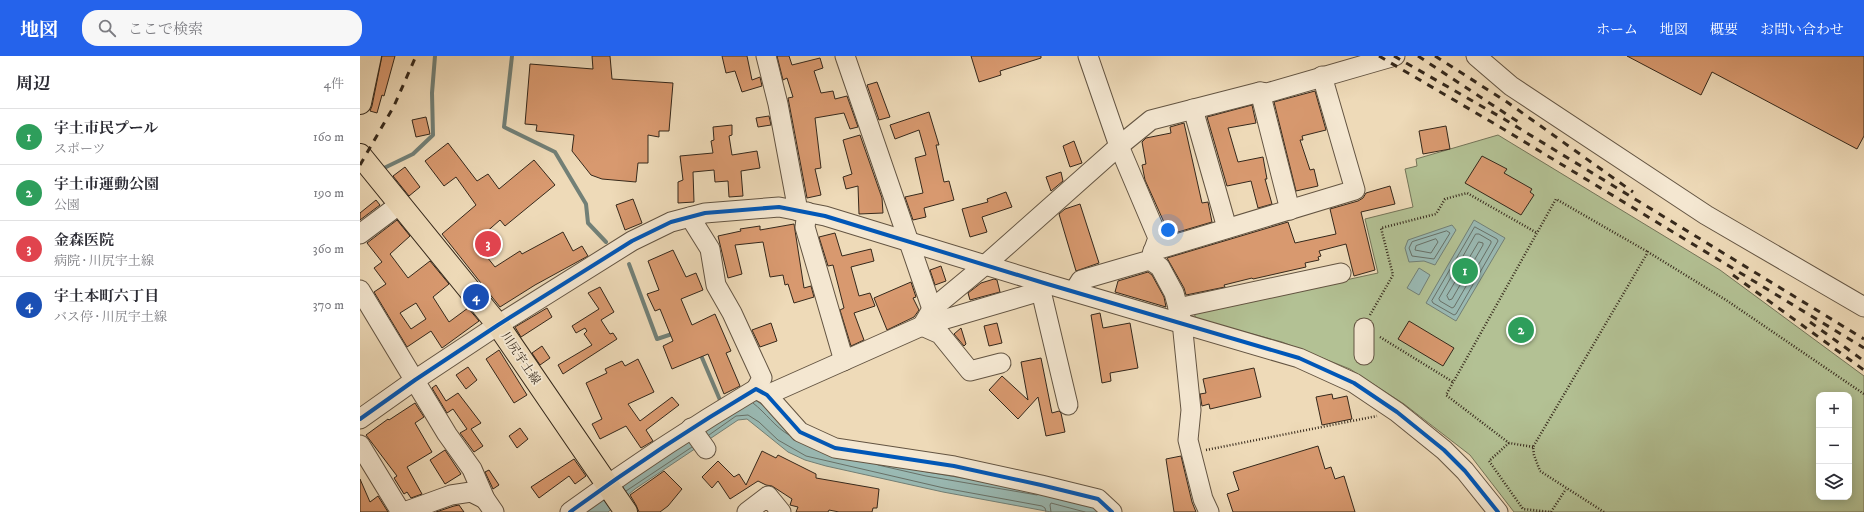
<!DOCTYPE html>
<html lang="ja">
<head>
<meta charset="utf-8">
<style>
	body { margin:0; font-family:"IM FELL DW Pica","Noto Serif JP",serif; background:#f7f7f7; color:#2b2b33 }
	.controls { position:absolute; right:12px; bottom:12px; display:grid; overflow:hidden; border-radius:8px; box-shadow:0 2px 10px #0003 }
	.controls button { width:36px; height:36px; display:grid; place-items:center; padding:0; border:0; border-bottom:1px solid #e1e1e2; background:#fff; color:#2b2b33; font:20px sans-serif }
	.you { position:absolute; left:808px; top:174px; width:14px; height:14px; margin:-10px; border:3px solid #fff; border-radius:50%; background:#1a73e8; box-shadow:0 0 0 6px #1a73e833 }
	.badge { display:grid; place-items:center; width:26px; height:26px; border-radius:50%; background:#2563eb; color:#fff; font-size:13px; font-weight:700 }
	.pin { position:absolute; translate:-50% -50%; border:2px solid #fff; box-shadow:0 1px 4px #0006 }
	.list { margin:0; padding:0; list-style:none }
	h2 { display:flex; justify-content:space-between; align-items:center; height:52px; margin:0; padding:0 16px; font-size:17px }
	h2 small { font-size:13px; font-weight:400; color:#7c7c81 }
	.list li { display:grid; grid-template-columns:26px 1fr auto; gap:12px; align-items:center; box-sizing:border-box; height:56px; padding:0 16px; border-top:1px solid #e1e1e2 }
	.list b { display:block; font-size:15px; white-space:nowrap }
	.list p { margin:0; font-size:13px; white-space:nowrap; color:#7c7c81 }
	.list em { font-size:13px; font-style:normal; color:#7c7c81 }
	.icon { flex:none; width:22px; height:22px; fill:none; stroke:currentColor; stroke-width:2; stroke-linecap:round; stroke-linejoin:round }
	.map { position:relative; flex:none; width:1504px; height:456px; overflow:hidden }
	header { display:flex; align-items:center; gap:24px; box-sizing:border-box; height:56px; padding:0 20px; background:#2563eb; color:#fff }
	header strong { font-size:19px }
	nav { display:flex; gap:22px; margin-inline-start:auto; font-size:14px }
	.search { width:280px; height:36px; background:#f7f7f7; display:flex; align-items:center; gap:10px; box-sizing:border-box; padding:0 14px; border-radius:16px; color:#7c7c81; font-size:15px }
	main { display:flex }
	aside { flex:1; background:#fff }
	.map>svg:first-child { display:block }
	.green { fill:#b3c194; stroke:#747458; fill-rule:evenodd }
	.water { fill:#9abab4; stroke:#728077 }
	.lines { fill:none; stroke-linecap:round; stroke-linejoin:round }
	.shore { stroke:#687168; stroke-width:1 }
	.stream { stroke:#728077; stroke-width:4 }
	.building { fill:#d8996f; stroke:#35281b; fill-rule:evenodd }
	.minor-casing { stroke:#635442; stroke-width:21 }
	.major-casing { stroke:#35281b; stroke-width:24 }
	.path { stroke:#35281b; stroke-width:2.5; stroke-dasharray:1 2; stroke-linecap:butt }
	.minor { stroke:#f4e7d1; stroke-width:19 }
	.major { stroke:#eedab8; stroke-width:22 }
	.rail { stroke:#35281b; stroke-width:3; stroke-dasharray:7 7; stroke-linecap:butt }
	.cycleway-casing { stroke:#f4e7d1; stroke-width:6 }
	.cycleway { stroke:#0057b8; stroke-width:4 }
	.labels { text-anchor:middle; stroke-width:3.5; stroke-linejoin:round; paint-order:stroke }
	.street-label { font-size:12px; fill:#35281b; stroke:#f4e7d1 }
</style>
</head>
<body>
<header>
<strong>地図</strong>
<div class="search"><svg class="icon" aria-label="search" viewBox="0 0 24 24"><circle cx="10" cy="10" r="6"/><path d="M15 15l6 6"/></svg>ここで検索</div>
<nav><a>ホーム</a><a>地図</a><a>概要</a><a>お問い合わせ</a></nav>
</header>
<main>
<aside>
<h2>周辺<small>4件</small></h2>
<ul class="list">
<li><span class="badge" style="background:#2e9e5b">1</span><div><b>宇土市民プール</b><p>スポーツ</p></div><em>160 m</em></li>
<li><span class="badge" style="background:#2e9e5b">2</span><div><b>宇土市運動公園</b><p>公園</p></div><em>190 m</em></li>
<li><span class="badge" style="background:#e0444e">3</span><div><b>金森医院</b><p>病院 · 川尻宇土線</p></div><em>360 m</em></li>
<li><span class="badge" style="background:#1a4fb4">4</span><div><b>宇土本町六丁目</b><p>バス停 · 川尻宇土線</p></div><em>370 m</em></li>
</ul>
</aside>
<div class="map">
<svg width="1504" height="456" viewBox="0 0 1504 456">
	<rect width="100%" height="100%" fill="#eedab8"/>
	<filter id="stains"><feTurbulence type="fractalNoise" baseFrequency=".005" numOctaves="4"/><feColorMatrix values="0 0 0 0 .2 0 0 0 0 .09 0 0 0 0 .02 0 0 0 .5 -.17"/></filter>
	<radialGradient id="worn" r=".72"><stop offset=".6" stop-color="#630" stop-opacity="0"/><stop offset="1" stop-color="#630" stop-opacity=".3"/></radialGradient>
	<path class="green" d="M1138,79L1360,214L1504,320V456H1154L1110,399L1044,348L990,313L922,286L836,263L834,257L1018,217L1005,163L1053,151L1045,113L1057,110L1056,103ZM1459,339H1489V441H1459Z"/>
	<g class="water">
		<polygon points="1114,164 1145,182 1096,265 1066,247"/>
		<polygon points="1092,169 1096,174 1075,209 1064,205 1049,206 1045,192 1048,184"/>
		<polygon points="1059,212 1070,219 1059,239 1047,232"/>
		<polygon points="393,342 405,351 423,371 445,384 510,403 567,416 703,439 744,456 691,456 583,436 466,410 445,404 428,396 387,363 378,364 275,433 248,456 219,456"/>
	</g>
	<g class="lines">
		<g class="shore">
			<polygon points="1115,171 1137,183 1138,185 1096,258 1094,259 1073,247 1072,245"/>
			<polygon points="1087,175 1090,177 1074,203 1052,200 1049,192 1052,186"/>
			<polygon points="1116,178 1119,178 1131,185 1131,187 1094,251 1092,252 1080,245 1079,243"/>
			<polygon points="1076,183 1078,186 1071,197 1055,194 1056,190"/>
			<polygon points="1119,186 1123,187 1123,189 1092,243 1089,244 1087,240"/>
			<path d="M393,347C406,357 415,371 429,379"/>
			<polyline points="349,379 376,360 388,359 399,366 418,384 446,400 584,432 682,450 685,452 686,456"/>
			<polyline points="518,409 566,420 677,439"/>
			<polyline points="266,435 332,391"/>
			<polyline points="691,456 690,449 691,447 725,456"/>
		</g>
		<g class="stream">
			<polyline points="152,0 144,71 195,96 226,148 228,167 246,186"/>
			<polyline points="22,113 53,98 73,79 72,37 75,0"/>
			<polyline points="269,208 297,283 315,277"/>
			<polyline points="340,297 360,344"/>
		</g>
	</g>
	<g class="building">
		<polygon points="22,0 35,0 24,40 22,39 17,57 10,55 12,50"/>
		<polygon points="232,0 250,0 252,23 313,27 309,75 299,75 299,81 288,79 288,107 278,107 276,126 242,123 231,119 212,95 214,79 176,75 177,69 165,68 170,8 233,13"/>
		<polygon points="362,0 387,0 392,24 400,21 402,30 382,36 375,15 366,17"/>
		<polygon points="417,0 429,0 432,9 460,2 463,12 454,15 461,37 473,35 475,43 487,40 498,71 490,73 484,57 455,62 461,112 455,113 461,139 447,142 428,42 433,41 427,22 423,24"/>
		<polygon points="611,0 681,0 681,2 640,15 641,19 619,26"/>
		<polygon points="1267,0 1504,0 1504,80 1497,93 1352,16 1341,39"/>
		<polygon points="517,26 530,61 519,64 507,29"/>
		<polygon points="955,35 966,74 942,80 943,84 940,84 950,114 954,113 958,130 936,135 914,46"/>
		<polygon points="892,49 896,67 868,72 878,106 903,101 907,123 905,123 912,148 898,152 891,125 867,130 847,61"/>
		<polygon points="569,56 579,89 576,89 584,126 589,125 594,144 564,152 566,161 553,164 545,141 563,137 555,102 566,99 559,74 535,83 530,69"/>
		<polygon points="409,60 411,69 398,71 396,62"/>
		<polygon points="66,61 70,78 56,81 52,64"/>
		<polygon points="824,67 842,147 848,146 852,166 808,179 803,164 785,124 782,109 786,108 782,86 786,82 811,77 810,71"/>
		<polygon points="372,69 372,79 369,80 372,99 397,95 400,112 381,115 383,140 369,141 368,125 355,126 354,114 333,116 334,146 318,147 318,126 323,124 320,100 353,97 351,85 354,84 353,71"/>
		<polygon points="1086,70 1090,93 1063,98 1059,75"/>
		<polygon points="500,79 522,142 523,157 499,158 498,130 486,133 483,121 492,118 483,84"/>
		<polygon points="714,85 722,107 710,111 703,90"/>
		<polygon points="88,87 117,125 128,118 139,133 174,104 195,129 145,170 140,164 115,186 135,211 160,195 162,198 203,176 213,195 222,190 228,200 175,229 140,251 82,178 116,149 96,121 84,130 65,105"/>
		<polygon points="1122,100 1147,113 1144,117 1172,133 1170,136 1174,139 1161,159 1105,127"/>
		<polygon points="45,111 60,131 49,140 33,120"/>
		<polygon points="701,116 703,125 691,135 686,121"/>
		<polygon points="1030,130 1035,148 1001,156 1015,214 994,220 986,188 959,195 961,200 958,201 959,204 945,207 946,211 893,223 892,222 864,229 865,231 826,239 824,232 807,202 928,166 935,187 976,178 970,153 998,145 1003,142 1006,137"/>
		<polygon points="646,136 652,151 622,161 627,176 610,181 602,153 628,146 627,143"/>
		<polygon points="273,143 282,167 265,174 256,149"/>
		<polygon points="16,144 20,149 0,164 0,157"/>
		<polygon points="720,148 739,207 716,215 699,158 705,153"/>
		<path d="M37,164L50,180L30,198L48,222L70,205L89,228L73,241L89,266L108,252L119,265L82,292L71,275L47,291L14,236L26,228L14,212L22,206L7,187ZM56,247L66,263L51,273L40,257Z"/>
		<polygon points="434,168 444,232 451,230 454,241 434,247 428,228 425,229 423,219 410,221 403,186 375,189 382,218 368,222 358,180 381,175 380,173 400,170 400,174"/>
		<polygon points="475,177 482,200 511,193 514,205 491,211 499,240 510,237 515,250 494,257 504,284 491,290 480,254 484,252 473,209 468,210 459,181"/>
		<polygon points="313,194 326,221 336,217 343,234 321,243 332,269 355,258 371,295 366,297 380,330 364,338 348,298 312,313 303,290 313,285 300,253 295,255 287,238 299,234 288,205"/>
		<polygon points="581,210 586,225 575,229 570,214"/>
		<polygon points="788,216 792,219 804,241 806,251 755,236 758,225"/>
		<polygon points="634,223 637,224 640,236 610,244 608,237 621,227"/>
		<polygon points="551,226 556,241 553,242 559,254 554,261 527,274 514,242"/>
		<polygon points="240,231 254,256 241,264 250,278 253,277 257,283 203,318 198,309 232,289 224,278 227,275 225,272 216,277 212,270 239,253 228,237"/>
		<polygon points="187,252 192,261 161,281 155,271"/>
		<polygon points="740,257 743,272 770,267 778,312 750,317 751,325 742,327 731,259"/>
		<polygon points="1049,265 1094,292 1083,310 1038,283"/>
		<polygon points="411,267 417,285 400,291 392,274"/>
		<polygon points="637,267 642,287 629,290 624,270"/>
		<polygon points="601,272 606,288 604,290 594,278"/>
		<polygon points="182,290 190,302 180,309 172,297"/>
		<polygon points="139,294 167,339 154,347 126,303"/>
		<polygon points="681,302 692,357 699,355 701,357 705,376 686,380 678,341 658,363 629,334 642,320 668,344 661,306"/>
		<polygon points="278,303 294,336 268,348 280,365 312,341 319,349 286,374 293,385 281,392 266,370 240,383 232,368 242,363 226,327 247,317 245,313 262,305 265,310"/>
		<polygon points="108,311 117,324 106,333 96,319"/>
		<polygon points="894,312 901,341 850,353 849,348 842,350 840,338 846,337 843,323"/>
		<polygon points="76,329 86,345 98,337 121,367 111,373 123,390 114,396 100,377 107,373 93,353 87,357 72,332"/>
		<polygon points="972,338 973,343 987,340 992,363 962,369 956,341"/>
		<polygon points="55,347 64,361 55,367 72,396 47,411 62,438 51,442 47,436 44,438 34,422 37,420 6,379 28,363 29,364"/>
		<polygon points="160,372 168,383 157,392 149,380"/>
		<polygon points="958,390 965,413 971,411 975,423 984,420 995,456 873,456 867,438 879,434 873,416"/>
		<polygon points="85,394 101,418 85,428 70,404"/>
		<polygon points="402,395 416,402 418,399 456,418 456,422 519,433 517,452 513,452 512,456 479,456 469,454 468,456 436,456 438,451 430,449 432,443 412,430 406,429 398,425 370,443 358,425 352,432 342,421 358,405 374,421 379,418 386,429"/>
		<polygon points="821,400 832,446 836,456 814,456 806,403"/>
		<polygon points="214,403 226,420 215,428 209,420 179,442 171,431"/>
		<polygon points="129,414 139,429 133,433 125,416"/>
		<polygon points="304,415 322,433 308,450 300,456 279,456 276,449 270,439"/>
		<polygon points="0,423 10,446 18,440 28,456 0,456"/>
		<polygon points="99,449 104,456 76,456 94,450"/>
	</g>
	<g class="lines">
		<defs>
			<g id="minor">
				<polyline points="406,0 418,48 438,155"/>
				<polyline points="485,0 572,253"/>
				<polyline points="1116,0 1151,30 1346,159 1504,251"/>
				<polyline points="900,36 930,154"/>
				<polyline points="833,53 867,172"/>
				<polyline points="447,156 445,171 484,305"/>
				<polyline points="330,161 350,193 356,229 372,257 402,322 396,333"/>
				<polyline points="0,178 40,148"/>
				<polyline points="793,195 995,134 962,20"/>
				<polyline points="790,204 800,211 814,237 822,266 831,354 828,384 843,443 849,456"/>
				<polyline points="0,234 87,378 112,413 125,443 134,456"/>
				<polyline points="681,235 708,349"/>
				<polyline points="714,235 721,224 790,204 798,182 759,90 728,0"/>
				<polyline points="818,252 981,217"/>
				<polyline points="562,270 572,253 625,209 759,90 791,64 900,36 907,37 1035,0"/>
				<polyline points="562,270 580,278 610,315 641,307"/>
				<polyline points="1004,299 1004,272"/>
				<polyline points="407,339 562,270 681,235 684,227"/>
				<polyline points="0,363 55,324 138,269 272,185 311,166 345,157 419,151 465,160 684,227 939,302 994,327 1037,356 1084,394 1105,415 1138,456"/>
				<polyline points="331,372 346,393"/>
				<polyline points="0,389 39,453 44,456 91,439 111,436 125,443"/>
				<path d="M210,456C270,412 332,371 396,333L407,339L440,376L475,392L594,410L681,429L738,443L752,456"/>
				<polyline points="387,456 408,440 421,456"/>
			</g>
			<g id="major">
				<polyline points="0,47 10,0"/>
				<polyline points="0,99 138,269 266,456"/>
			</g>
		</defs>
		<use href="#minor" class="minor-casing"/>
		<use href="#major" class="major-casing"/>
		<g class="path">
			<polyline points="1010,259 1033,219 1021,172 1076,158 1085,143 1107,137 1177,177"/>
			<polyline points="1020,281 1093,326"/>
			<polyline points="1149,387 1129,405 1163,453 1191,456 1206,433"/>
			<polyline points="1173,391 1149,387 1086,339 1196,143 1288,196"/>
			<polyline points="846,394 1017,360"/>
			<polyline points="1244,456 1180,415 1174,399 1173,391 1288,196 1366,244 1504,338"/>
		</g>
		<use href="#minor" class="minor"/>
		<use href="#major" class="major"/>
		<g class="rail">
			<polyline points="1019,0 1140,71 1504,292"/>
			<polyline points="1034,0 1144,63 1504,283"/>
			<polyline points="1058,0 1163,69"/>
			<polyline points="1075,0 1147,46 1273,136"/>
			<polyline points="0,109 34,50 56,0"/>
			<polyline points="1373,219 1504,314"/>
			<polyline points="1450,266 1504,305"/>
		</g>
		<defs>
			<g id="cycleway">
				<polyline points="0,363 55,324 138,269 272,185 311,166 345,157 419,151 465,160 684,227 939,302 994,327 1037,356 1084,394 1105,415 1138,456"/>
				<path d="M210,456C270,412 332,371 396,333L407,339L440,376L475,392L594,410L681,429L738,443L752,456"/>
			</g>
		</defs>
		<use href="#cycleway" class="cycleway-casing"/>
		<use href="#cycleway" class="cycleway"/>
	</g>
	<g class="labels">
		<g class="street-label">
			<text transform="translate(161 302) rotate(56)" y="4">川尻宇土線</text>
		</g>
	</g>
	<rect width="100%" height="100%" filter="url(#stains)"/>
	<rect width="100%" height="100%" fill="url(#worn)"/>
</svg>
<div class="controls">
<button>+</button>
<button>−</button>
<button><svg class="icon" aria-label="layers" viewBox="0 0 24 24"><path d="M12 4l9 5-9 5-9-5zM3 14l9 5 9-5"/></svg></button>
</div>
<div class="you"></div>
<div class="pin badge" style="left:1105px;top:215px;background:#2e9e5b">1</div>
<div class="pin badge" style="left:1161px;top:274px;background:#2e9e5b">2</div>
<div class="pin badge" style="left:128px;top:188px;background:#e0444e">3</div>
<div class="pin badge" style="left:116px;top:241px;background:#1a4fb4">4</div>
</div>
</main>
</body>
</html>
